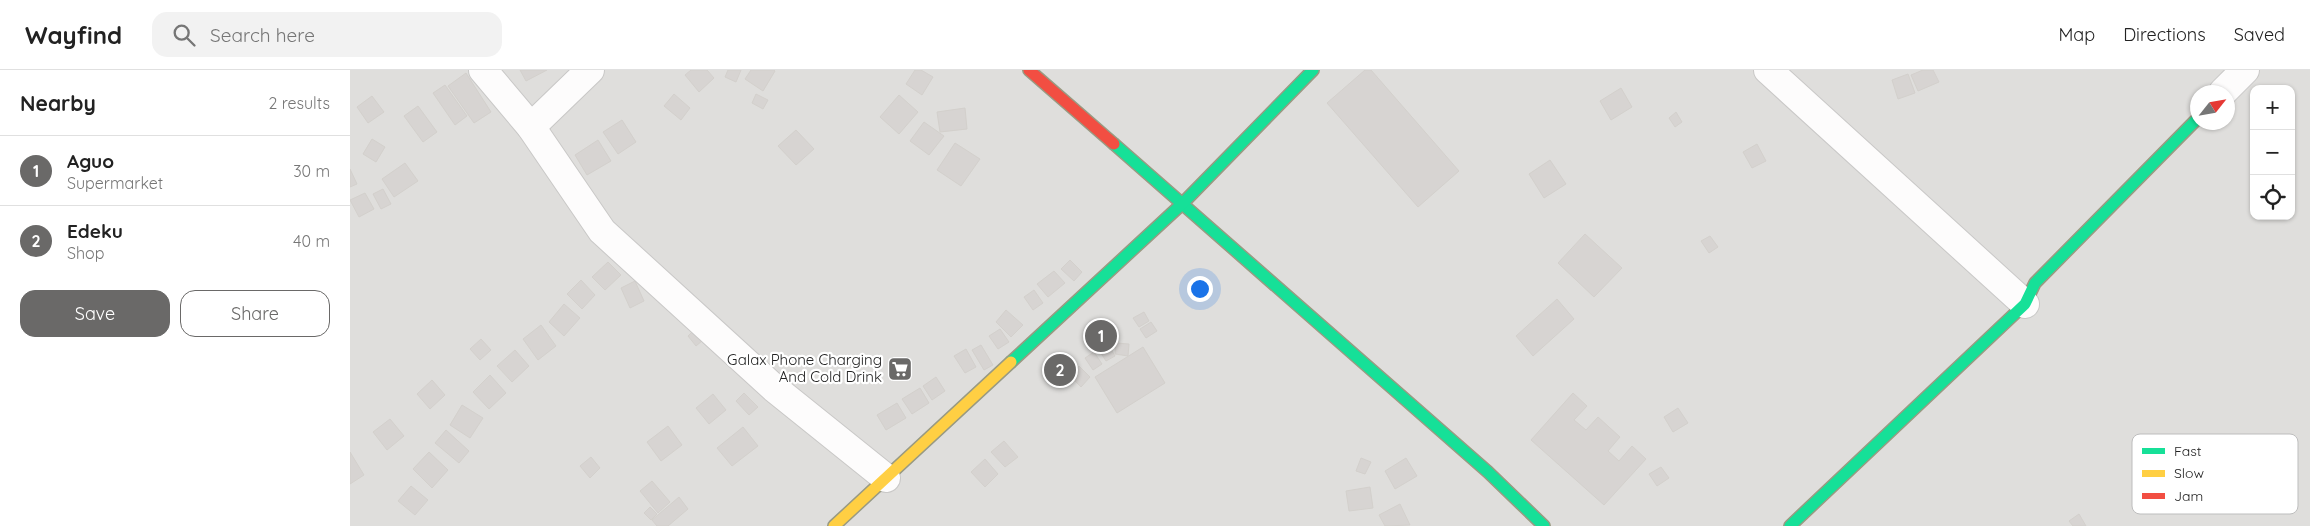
<!DOCTYPE html>
<html lang="en">
<head>
<meta charset="utf-8">
<style>
	body { margin:0; font-family:Quicksand,sans-serif; background:#f2f2f2; color:#222 }
	.controls { position:absolute; right:15px; top:15px; display:grid; overflow:hidden; border-radius:10px; box-shadow:0 1px 4px #0004 }
	.controls button { width:45px; height:45px; display:grid; place-items:center; padding:0; border:0; border-bottom:1px solid #e0e0e0; background:#fff; color:#222; font:25px sans-serif }
	.compass { position:absolute; left:1840px; top:15px; width:45px; height:45px; border-radius:50%; background:#fff; box-shadow:0 1px 4px #0004; rotate:59deg }
	.you { position:absolute; left:849px; top:218px; width:18px; height:18px; margin:-12px; border:4px solid #fff; border-radius:50%; background:#1a73e8; box-shadow:0 0 0 8px #1a73e833 }
	.badge { display:grid; place-items:center; width:32px; height:32px; border-radius:50%; background:#6a6968; color:#fff; font-size:16px; font-weight:700 }
	.pin { position:absolute; translate:-50% -50%; border:2px solid #fff; box-shadow:0 1px 5px #0006 }
	.list { margin:0; padding:0; list-style:none }
	h2 { display:flex; justify-content:space-between; align-items:center; height:65px; margin:0; padding:0 20px; font-size:21px }
	h2 small { font-size:16px; font-weight:400; color:#767676 }
	.list li { display:grid; grid-template-columns:32px 1fr auto; gap:15px; align-items:center; box-sizing:border-box; height:70px; padding:0 20px; border-top:1px solid #e0e0e0 }
	.list b { display:block; font-size:19px; white-space:nowrap }
	.list p { margin:0; font-size:16px; white-space:nowrap; color:#767676 }
	.list em { font-size:16px; font-style:normal; color:#767676 }
	.actions { display:flex; gap:10px; padding:15px 20px }
	.actions a { flex:1; padding:11px 0; border:1px solid #6a6968; border-radius:15px; text-align:center; font-size:18px; color:#6a6968 }
	.actions .main { background:#6a6968; color:#fff }
	.icon { flex:none; width:28px; height:28px; fill:none; stroke:currentColor; stroke-width:2; stroke-linecap:round; stroke-linejoin:round }
	.map { position:relative; flex:none; width:1960px; height:456px; overflow:hidden }
	header { display:flex; align-items:center; gap:30px; box-sizing:border-box; height:70px; padding:0 25px; background:#fff; border-bottom:1px solid #e0e0e0 }
	header strong { font-size:24px }
	nav { display:flex; gap:28px; margin-inline-start:auto; font-size:18px }
	.search { width:350px; height:45px; background:#f2f2f2; display:flex; align-items:center; gap:12px; box-sizing:border-box; padding:0 18px; border-radius:15px; color:#767676; font-size:19px }
	main { display:flex }
	aside { flex:1; background:#fff }
	.map>svg:first-child { display:block }
	.residential { fill:#dfdedc; fill-rule:evenodd }
	.building { fill:#d7d4d2; stroke:#d3d0cc }
	.lines { fill:none; stroke-linecap:round; stroke-linejoin:round }
	.street-casing { stroke:#c9c8c7; stroke-width:30 }
	.fast-casing { stroke:#999a82; stroke-width:14 }
	.slow-casing { stroke:#999a82; stroke-width:14 }
	.jam-casing { stroke:#999a82; stroke-width:14 }
	.street { stroke:#fdfcfc; stroke-width:28 }
	.fast { stroke:#16e098; stroke-width:11 }
	.slow { stroke:#ffcf43; stroke-width:11 }
	.jam { stroke:#f24e42; stroke-width:11 }
	.labels { text-anchor:middle; stroke-width:4.5; stroke-linejoin:round; paint-order:stroke }
	.poi-label { font-size:15px; fill:#222; stroke:#fff; text-anchor:end }
	.key { fill:#fff; stroke:#bdbdbd; stroke-width:1 }
	.key-label { font-size:14px; fill:#222 }
</style>
</head>
<body>
<header>
<strong>Wayfind</strong>
<div class="search"><svg class="icon" aria-label="search" viewBox="0 0 24 24"><circle cx="10" cy="10" r="6"/><path d="M15 15l6 6"/></svg>Search here</div>
<nav><a>Map</a><a>Directions</a><a>Saved</a></nav>
</header>
<main>
<aside>
<h2>Nearby<small>2 results</small></h2>
<ul class="list">
<li><span class="badge">1</span><div><b>Aguo</b><p>Supermarket</p></div><em>30 m</em></li>
<li><span class="badge">2</span><div><b>Edeku</b><p>Shop</p></div><em>40 m</em></li>
</ul>
<div class="actions"><a class="main">Save</a><a>Share</a></div>
</aside>
<div class="map">
<svg width="1960" height="456" viewBox="0 0 1960 456">
	<rect width="100%" height="100%" fill="#f0eeeb"/>
	<path class="residential" d="M0,0H1960V456H0ZM1904,19H1941V146H1904ZM1848,22H1878V52H1848Z"/>
	<g class="building">
		<polygon points="170,0 197,0 176,11"/>
		<polygon points="341,0 357,0 364,8 349,22 335,5"/>
		<polygon points="378,0 391,0 386,12 375,7"/>
		<polygon points="401,0 424,0 425,1 413,21 395,9"/>
		<polygon points="565,0 571,0 583,7 572,25 556,14"/>
		<polygon points="1015,0 1021,0 1109,101 1068,137 977,33"/>
		<polygon points="1573,0 1583,0 1589,12 1568,21 1561,5"/>
		<polygon points="116,3 141,42 124,53 98,16"/>
		<polygon points="1558,4 1565,23 1548,29 1542,10"/>
		<polygon points="95,15 117,46 105,55 83,23"/>
		<polygon points="1271,18 1282,37 1261,50 1250,31"/>
		<polygon points="324,24 340,38 331,50 314,36"/>
		<polygon points="406,24 418,30 413,39 402,33"/>
		<polygon points="549,25 568,42 549,64 530,47"/>
		<polygon points="22,26 34,42 18,53 7,37"/>
		<polygon points="68,36 87,62 73,72 54,46"/>
		<polygon points="615,38 617,59 590,62 587,42"/>
		<polygon points="1326,42 1332,52 1325,57 1319,48"/>
		<polygon points="272,50 286,72 268,84 253,62"/>
		<polygon points="574,52 594,66 579,85 560,71"/>
		<polygon points="446,60 464,79 446,95 428,76"/>
		<polygon points="22,69 35,77 26,92 13,84"/>
		<polygon points="248,70 261,91 237,105 225,85"/>
		<polygon points="605,73 630,89 611,116 587,100"/>
		<polygon points="1407,74 1416,91 1402,98 1393,82"/>
		<polygon points="1200,90 1216,114 1194,128 1179,104"/>
		<polygon points="55,93 68,111 44,127 32,109"/>
		<polygon points="0,99 7,114 0,117"/>
		<polygon points="33,119 41,134 31,139 23,124"/>
		<polygon points="15,123 24,139 9,147 0,130"/>
		<polygon points="1235,164 1272,198 1244,227 1208,193"/>
		<polygon points="1360,166 1368,177 1359,183 1351,171"/>
		<polygon points="720,190 732,202 724,211 711,199"/>
		<polygon points="258,192 271,205 255,220 242,207"/>
		<polygon points="704,201 715,213 698,227 687,214"/>
		<polygon points="231,210 245,225 232,239 217,224"/>
		<polygon points="285,211 294,231 280,238 271,218"/>
		<polygon points="684,220 693,233 683,240 674,227"/>
		<polygon points="1207,229 1224,249 1183,286 1166,266"/>
		<polygon points="214,234 230,248 214,266 199,252"/>
		<polygon points="656,240 673,255 661,267 646,252"/>
		<polygon points="794,242 799,251 789,257 783,248"/>
		<polygon points="801,252 807,261 796,268 790,259"/>
		<polygon points="350,254 359,265 346,276 338,266"/>
		<polygon points="191,255 206,276 188,290 173,269"/>
		<polygon points="650,259 659,272 648,279 639,266"/>
		<polygon points="131,269 141,280 130,290 120,279"/>
		<polygon points="756,271 765,286 756,291 747,277"/>
		<polygon points="766,273 779,274 778,286 765,284"/>
		<polygon points="631,275 643,295 634,300 622,280"/>
		<polygon points="793,277 815,313 767,343 745,307"/>
		<polygon points="616,279 626,297 615,303 604,286"/>
		<polygon points="165,280 179,296 162,312 147,296"/>
		<polygon points="744,282 752,294 743,300 735,288"/>
		<polygon points="729,296 740,307 731,317 720,306"/>
		<polygon points="140,305 156,323 139,339 123,322"/>
		<polygon points="586,307 595,321 582,330 573,316"/>
		<polygon points="82,310 95,325 80,339 67,324"/>
		<polygon points="570,318 579,333 562,344 552,329"/>
		<polygon points="394,323 408,337 399,345 386,331"/>
		<polygon points="1223,323 1237,336 1224,350 1236,360 1248,347 1270,367 1258,381 1269,391 1282,376 1296,389 1254,435 1181,370"/>
		<polygon points="363,324 376,340 359,354 346,338"/>
		<polygon points="547,333 556,348 536,360 527,345"/>
		<polygon points="112,335 133,348 120,368 100,355"/>
		<polygon points="1328,338 1338,353 1323,362 1314,347"/>
		<polygon points="40,349 54,366 37,380 23,362"/>
		<polygon points="318,356 332,375 311,391 297,372"/>
		<polygon points="393,357 408,376 382,396 367,378"/>
		<polygon points="96,360 119,381 109,393 85,373"/>
		<polygon points="654,371 668,387 655,397 641,382"/>
		<polygon points="0,382 14,405 0,414"/>
		<polygon points="79,382 98,400 82,418 63,399"/>
		<polygon points="241,387 250,398 240,408 230,396"/>
		<polygon points="1011,388 1021,392 1015,404 1006,401"/>
		<polygon points="1056,388 1067,406 1045,419 1035,401"/>
		<polygon points="635,389 648,404 635,417 621,402"/>
		<polygon points="1311,397 1319,408 1307,416 1299,404"/>
		<polygon points="302,411 320,432 308,443 290,421"/>
		<polygon points="61,416 78,430 65,445 48,431"/>
		<polygon points="1020,417 1023,438 999,441 996,421"/>
		<polygon points="329,427 338,439 318,456 307,456 302,450"/>
		<polygon points="1050,434 1060,455 1035,456 1029,445"/>
		<polygon points="300,437 307,444 301,450 294,443"/>
		<polygon points="1729,444 1736,456 1723,456 1719,451"/>
	</g>
	<g class="lines">
		<defs>
			<g id="street">
				<polyline points="133,0 181,57 252,161 424,318 536,408"/>
				<polyline points="1418,0 1675,234"/>
				<polyline points="1873,22 1895,0"/>
				<polyline points="181,57 240,0"/>
			</g>
			<g id="fast">
				<polyline points="764,74 1138,402 1194,456"/>
				<polyline points="661,292 833,133 963,0"/>
				<polyline points="1440,456 1675,234 1685,213 1848,48"/>
			</g>
			<polyline id="slow" points="484,456 661,292"/>
			<polyline id="jam" points="679,0 764,74"/>
		</defs>
		<use href="#street" class="street-casing"/>
		<use href="#fast" class="fast-casing"/>
		<use href="#slow" class="slow-casing"/>
		<use href="#jam" class="jam-casing"/>
		<use href="#street" class="street"/>
		<use href="#fast" class="fast"/>
		<use href="#slow" class="slow"/>
		<use href="#jam" class="jam"/>
	</g>
	<defs>
		<symbol id="supermarket-square" viewBox="-11 -11 22 22"><rect x="-9" y="-9" width="18" height="18" rx="4" fill="#6a6968" stroke="#fff"/><path d="M-6-5.5h2.5l.6 2H6L4.5 2H-2.5L-4.4-4H-6ZM-1.5 3.2a1.3 1.3 0 1 0 .1 0ZM3 3.2a1.3 1.3 0 1 0 .1 0Z" fill="#fff"/></symbol>
	</defs>
	<g fill-rule="evenodd">
		<use href="#supermarket-square" x="536" y="285" width="28" height="28"/>
	</g>
	<g class="labels">
		<g class="poi-label">
			<text x="532" y="295">Galax Phone Charging<tspan x="532" dy="17">And Cold Drink</tspan></text>
		</g>
	</g>
	<rect x="1782" y="364" width="166" height="80" rx="8" class="key"/>
	<rect x="1792" y="378" width="23" height="6" fill="#16e098"/>
	<rect x="1792" y="400" width="23" height="7" fill="#ffcf43"/>
	<rect x="1792" y="423" width="23" height="6" fill="#f24e42"/>
	<g class="key-label">
		<text x="1824" y="386">Fast</text>
		<text x="1824" y="408">Slow</text>
		<text x="1824" y="431">Jam</text>
	</g>
</svg>
<div class="controls">
<button>+</button>
<button>−</button>
<button><svg class="icon" aria-label="locate" viewBox="0 0 24 24"><circle cx="12" cy="12" r="6"/><path d="M12 2v4M12 18v4M2 12h4M18 12h4"/></svg></button>
</div>
<svg class="compass" viewBox="-18 -18 36 36"><path d="M0-13l5 13h-10z" fill="#e53935"/><path d="M0 13l5-13h-10z" fill="#767676"/></svg>
<div class="you"></div>
<div class="pin badge" style="left:751px;top:266px">1</div>
<div class="pin badge" style="left:710px;top:300px">2</div>
</div>
</main>
</body>
</html>
